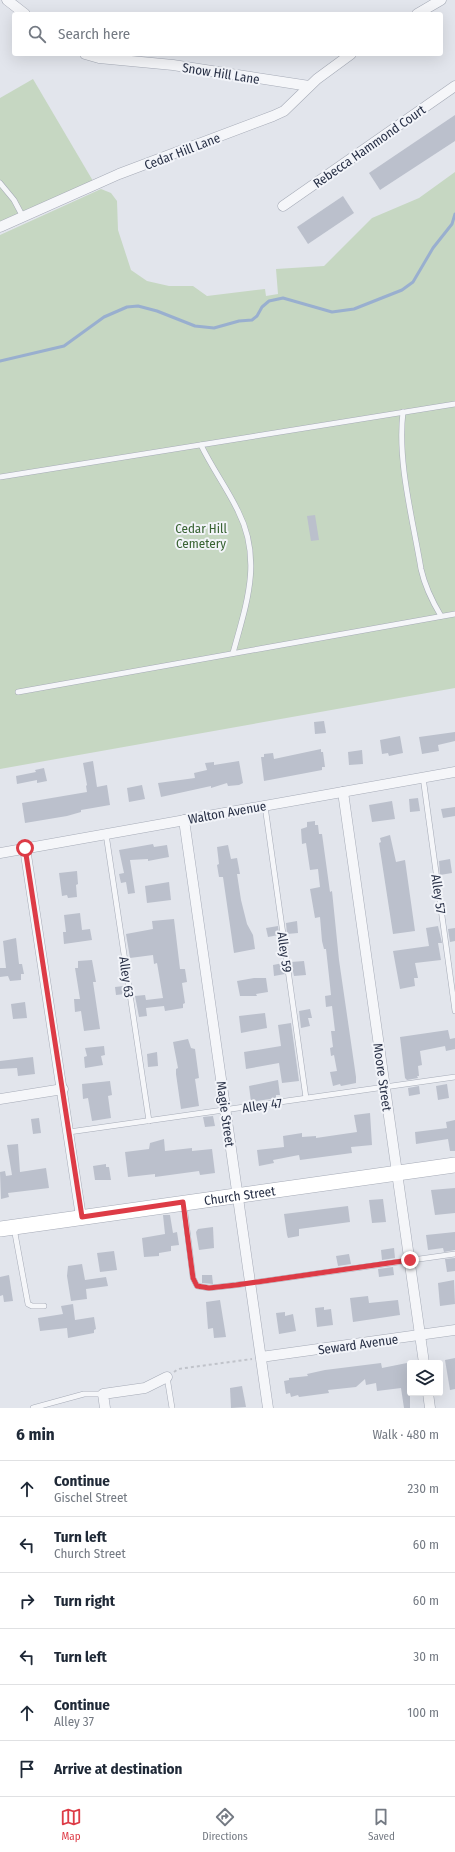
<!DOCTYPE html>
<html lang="en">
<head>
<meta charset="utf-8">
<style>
	body { margin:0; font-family:"Fira Sans Condensed",sans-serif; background:#f2f2f3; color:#1f2937 }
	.controls { position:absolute; right:12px; bottom:12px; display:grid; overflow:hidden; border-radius:4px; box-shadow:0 4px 16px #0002 }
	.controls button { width:36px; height:36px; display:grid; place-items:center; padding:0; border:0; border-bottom:1px solid #e0e1e3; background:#fff; color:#1f2937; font:20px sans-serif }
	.stop { position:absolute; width:12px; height:12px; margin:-9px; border:3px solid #dd3b46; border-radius:50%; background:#fff }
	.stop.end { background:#dd3b46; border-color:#fff; box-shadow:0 1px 4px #0008 }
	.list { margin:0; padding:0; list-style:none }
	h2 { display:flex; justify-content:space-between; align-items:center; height:52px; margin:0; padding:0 16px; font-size:17px }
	h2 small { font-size:13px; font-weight:400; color:#747a83 }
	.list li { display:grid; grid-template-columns:26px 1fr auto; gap:12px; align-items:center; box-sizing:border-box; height:56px; padding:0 16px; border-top:1px solid #e0e1e3 }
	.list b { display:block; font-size:15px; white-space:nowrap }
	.list p { margin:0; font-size:13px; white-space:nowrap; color:#747a83 }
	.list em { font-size:13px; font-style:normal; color:#747a83 }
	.icon { flex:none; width:22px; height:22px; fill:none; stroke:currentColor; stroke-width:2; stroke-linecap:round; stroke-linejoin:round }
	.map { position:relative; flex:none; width:455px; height:1408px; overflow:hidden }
	.search { position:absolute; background:#fff; box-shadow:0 4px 16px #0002; left:12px; right:12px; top:12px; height:44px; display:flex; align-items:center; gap:10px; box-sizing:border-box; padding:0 14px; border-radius:4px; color:#747a83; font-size:15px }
	.sheet { height:388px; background:#fff }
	nav { display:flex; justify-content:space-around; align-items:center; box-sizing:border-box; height:56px; border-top:1px solid #e0e1e3; background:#fff; font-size:11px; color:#747a83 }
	nav a { display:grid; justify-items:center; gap:2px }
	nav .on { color:#dd3b46 }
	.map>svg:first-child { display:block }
	.green { fill:#c6d7c2 }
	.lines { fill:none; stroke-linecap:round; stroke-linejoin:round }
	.stream { stroke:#99afcf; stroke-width:3 }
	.building { fill:#bbc0cc }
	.service-casing { stroke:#a6abb7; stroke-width:6 }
	.minor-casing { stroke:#a6abb7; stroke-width:11 }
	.secondary-casing { stroke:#a6abb7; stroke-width:16 }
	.path { stroke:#c0c3ca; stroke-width:2; stroke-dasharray:3 3; stroke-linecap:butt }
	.service { stroke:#f5f6f9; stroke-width:5 }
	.minor { stroke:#f5f6f9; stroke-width:10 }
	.secondary { stroke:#fff; stroke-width:15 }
	.route { stroke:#dd3b46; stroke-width:5 }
	.labels { text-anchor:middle; stroke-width:4; stroke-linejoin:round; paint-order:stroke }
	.street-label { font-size:13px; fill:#283046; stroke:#f2f4f9 }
	.park-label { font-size:13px; fill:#396333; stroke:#f2f4f9 }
</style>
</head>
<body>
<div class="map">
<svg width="455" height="1408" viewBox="0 0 455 1408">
	<rect width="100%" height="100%" fill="#e2e5ec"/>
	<g class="green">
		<polygon points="33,79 93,181 0,225 0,98"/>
		<polygon points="455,172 455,688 0,769 0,235 101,189 111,193 117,201 118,230 131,270 147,281 169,286 193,286 207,296 265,289 266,296 278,294 276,269 324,266 372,218 419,198"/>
	</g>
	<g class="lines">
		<polyline class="stream" points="0,361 64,346 104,317 127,307 138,306 157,311 195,326 214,328 239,321 252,320 257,316 262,307 269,301 283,298 332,312 354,309 402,290 413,282 433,248 452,224 455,214"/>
	</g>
	<g class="building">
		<polygon points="455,115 455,141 380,190 369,173"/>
		<polygon points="343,196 354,213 308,244 297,227"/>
		<polygon points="315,515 319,540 311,541 307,516"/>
		<polygon points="324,721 326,733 315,734 314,722"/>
		<polygon points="455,732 455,741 438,745 439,751 422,754 419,737"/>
		<polygon points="400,736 403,753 389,756 388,753 382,754 380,740"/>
		<polygon points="321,749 321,752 323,752 325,767 322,767 322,770 264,781 261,757 264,757 264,754 273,753 274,759"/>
		<polygon points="362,750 363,764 349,765 348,752"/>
		<polygon points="93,761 97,787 107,785 110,805 81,810 81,812 67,816 25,823 22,803 87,792 86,786 87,785 83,763"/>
		<polygon points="239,761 243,783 239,785 228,786 227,783 211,788 211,786 161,797 158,783 195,778 194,773 207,770 205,763 214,762 214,765"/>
		<polygon points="44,768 47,781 37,783 37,780 17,784 16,776 36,772 35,770"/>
		<polygon points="142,785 145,799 129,802 127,788"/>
		<polygon points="418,798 420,811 410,812 409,799"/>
		<polygon points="392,801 395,819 372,822 369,805"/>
		<polygon points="455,807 455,816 443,818 441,809"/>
		<polygon points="315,821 315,825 318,825 319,834 322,834 330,892 332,891 339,960 356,1077 356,1083 341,1086 340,1084 333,1086 330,1072 337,1071 334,1055 331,1056 330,1048 333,1047 331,1031 335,1031 332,1006 326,1007 325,996 331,995 329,976 326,949 324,949 322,941 320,917 315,918 310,889 320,887 318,869 310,870 306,843 302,844 301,829 307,827 307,822"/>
		<polygon points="390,835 396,862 405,860 415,931 393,934 379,843 381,842 380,838"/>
		<polygon points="153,844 154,847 167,845 169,857 148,861 148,859 130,860 135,893 128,894 126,882 121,883 119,874 124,873 119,850"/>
		<polygon points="228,845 231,859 237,858 240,874 237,874 241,900 247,924 253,935 255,949 234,953 223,877 219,877 217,865 219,864 217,847"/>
		<polygon points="450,859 452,873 440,875 439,861"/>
		<polygon points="77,871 78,884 76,885 77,897 68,898 67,895 62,896 59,873"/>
		<polygon points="169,882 171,900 147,903 145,886"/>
		<polygon points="80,913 82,930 90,929 92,940 64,944 63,932 66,932 64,915"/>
		<polygon points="174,919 180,969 185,969 187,982 182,983 185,1003 183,1004 183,1008 165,1011 164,1006 146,1008 147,1016 139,1017 135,996 145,995 146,1000 163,998 157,963 154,964 153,955 130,958 126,934 153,929 152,921"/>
		<polygon points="297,921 298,933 287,934 286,923"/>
		<polygon points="278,926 279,935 268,937 266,928"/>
		<polygon points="438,926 442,943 438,943 441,960 415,963 418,978 414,978 415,986 400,989 393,951 429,946 426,928"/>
		<polygon points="455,928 455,941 450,942 448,929"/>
		<polygon points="16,938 19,964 22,964 24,974 21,974 21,980 10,981 8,976 0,977 0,968 6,968 3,941"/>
		<polygon points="92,960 96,982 93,982 100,1029 84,1031 81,1011 75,1012 74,999 80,999 75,968 78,968 78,961"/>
		<polygon points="304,961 306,975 294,976 291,962"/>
		<polygon points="283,963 285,974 274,976 273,965"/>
		<polygon points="254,978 266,978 268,992 256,994 257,996 240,996 237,981"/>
		<polygon points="124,986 125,994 116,995 115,987"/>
		<polygon points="25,1002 27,1018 13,1019 11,1004"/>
		<polygon points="310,1009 312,1018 308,1018 310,1026 301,1028 299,1011"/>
		<polygon points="265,1013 267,1028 241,1033 239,1016"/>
		<polygon points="291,1023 299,1081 282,1083 279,1063 246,1069 244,1052 281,1046 278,1025"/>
		<polygon points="448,1030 450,1039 455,1038 455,1049 446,1051 445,1046 420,1051 422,1065 418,1066 419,1076 417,1076 418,1078 407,1080 405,1078 400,1037"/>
		<polygon points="188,1039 191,1048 195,1049 199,1078 195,1079 199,1106 181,1109 176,1074 176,1069 178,1068 173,1042"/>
		<polygon points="104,1046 105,1055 101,1056 103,1065 85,1068 84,1057 87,1056 85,1048"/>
		<polygon points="157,1052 158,1066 148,1067 147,1054"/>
		<polygon points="33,1057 35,1074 18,1076 17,1068 0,1069 0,1061"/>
		<polygon points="278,1080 280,1095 276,1095 276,1098 251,1102 249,1086"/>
		<polygon points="110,1081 112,1095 108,1096 111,1118 92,1121 88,1098 83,1099 82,1084"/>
		<polygon points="447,1084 449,1098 438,1100 436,1086"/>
		<polygon points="419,1086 420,1094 409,1096 408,1088"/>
		<polygon points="370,1113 372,1145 351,1147 352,1153 300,1160 299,1155 273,1160 274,1163 259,1166 257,1150 284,1147 283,1136 302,1133 302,1137 316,1136 316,1138 357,1132 354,1115"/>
		<polygon points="213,1116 215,1126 205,1127 203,1117"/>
		<polygon points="39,1118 41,1133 33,1134 31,1119"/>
		<polygon points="455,1120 455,1151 450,1151 448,1139 416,1144 415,1132 447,1128 446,1122"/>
		<polygon points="164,1139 165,1151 192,1148 192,1151 212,1149 215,1173 200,1175 199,1171 155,1177 155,1174 128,1177 125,1152 149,1149 150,1143"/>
		<polygon points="18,1144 20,1172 46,1168 49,1188 8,1193 9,1197 1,1199 0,1172 5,1171 6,1176 12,1175 7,1145"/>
		<polygon points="106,1164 106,1167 109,1167 111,1180 95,1180 93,1166"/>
		<polygon points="455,1188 455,1213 435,1215 431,1190"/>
		<polygon points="383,1199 386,1222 372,1223 369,1200"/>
		<polygon points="348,1206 350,1222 299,1229 299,1236 288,1238 287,1235 284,1214"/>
		<polygon points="163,1215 170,1215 173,1233 177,1232 179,1245 171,1246 171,1251 159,1253 159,1256 144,1257 142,1238 165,1234"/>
		<polygon points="213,1227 214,1248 199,1250 196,1232 198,1229"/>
		<polygon points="455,1232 455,1250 444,1252 443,1248 428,1250 426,1235"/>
		<polygon points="394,1248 395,1258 382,1260 381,1250"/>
		<polygon points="114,1251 117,1270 100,1272 97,1253"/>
		<polygon points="349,1254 351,1264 338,1266 336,1256"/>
		<polygon points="455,1258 455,1271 447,1272 445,1259"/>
		<polygon points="82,1264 85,1280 106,1277 108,1286 86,1289 87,1299 71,1301 67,1276 68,1266"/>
		<polygon points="393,1267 394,1275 379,1277 378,1269"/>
		<polygon points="9,1275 13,1301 4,1302 3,1295 0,1296 0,1277"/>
		<polygon points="202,1275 212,1275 213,1284 202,1283"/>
		<polygon points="454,1280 455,1304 440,1306 438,1283"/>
		<polygon points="368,1296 369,1303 398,1300 400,1315 353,1322 350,1298"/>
		<polygon points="220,1300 226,1337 214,1338 213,1328 208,1329 206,1302"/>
		<polygon points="73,1304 75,1320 94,1317 96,1329 94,1330 94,1333 68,1338 67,1328 40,1331 38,1318 63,1314 61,1306"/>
		<polygon points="324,1307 324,1310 331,1309 333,1325 317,1327 315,1308"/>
		<polygon points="285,1312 285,1316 293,1314 296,1331 279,1334 276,1313"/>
		<polygon points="455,1358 455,1389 450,1390 445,1360"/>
		<polygon points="381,1363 382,1368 407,1363 410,1386 410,1408 404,1408 401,1388 377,1391 376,1383 366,1385 365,1379 356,1387 328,1390 329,1393 299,1397 298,1395 291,1397 290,1393 286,1394 284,1381 289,1380 289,1378 308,1376 307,1374 325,1370"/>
		<polygon points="242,1386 246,1407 231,1408 230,1388"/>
	</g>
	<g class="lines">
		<defs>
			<g id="service">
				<polyline points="0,183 14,200 23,217"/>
				<path d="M403,412C397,462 413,520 421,569C425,587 432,601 441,616"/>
				<path d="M201,445C212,468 227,488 238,511C263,560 246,605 233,653"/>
				<polyline points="0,477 455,404"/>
				<polyline points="18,692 455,614"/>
				<polyline points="423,777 455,1011"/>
				<polyline points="265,806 306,1098"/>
				<polyline points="106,834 149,1121"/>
				<polyline points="69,1132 455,1077"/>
				<polyline points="184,1205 193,1278 197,1286 209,1288 236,1285 455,1254"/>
				<polyline points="14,1228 28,1304 32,1306 44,1306"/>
				<polyline points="167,1377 172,1408"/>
				<polyline points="33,1408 84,1394 103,1394"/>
			</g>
			<g id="minor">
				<polyline points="7,0 25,14"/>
				<polyline points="417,14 441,0"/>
				<polyline points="85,54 99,58 173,65 309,86"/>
				<polyline points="283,206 455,86"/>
				<polyline points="0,227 119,174 273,116 284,111 317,79 351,54"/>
				<polyline points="343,792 424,1363"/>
				<polyline points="184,820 268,1408"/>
				<polyline points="25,848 81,1217"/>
				<polyline points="0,853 455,772"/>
				<polyline points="0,1099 63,1089"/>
				<polyline points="261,1357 455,1330"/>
				<polyline points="428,1393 430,1408"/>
				<polyline points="105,1408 103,1394 145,1388 167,1377"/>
			</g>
			<g id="secondary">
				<path id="s1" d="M0,1229L455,1165"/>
			</g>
		</defs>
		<use href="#service" class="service-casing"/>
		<use href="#minor" class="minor-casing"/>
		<use href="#secondary" class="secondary-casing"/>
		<polyline class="path" points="174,1372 178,1369 252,1359"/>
		<use href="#service" class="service"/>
		<use href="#minor" class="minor"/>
		<use href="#secondary" class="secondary"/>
	</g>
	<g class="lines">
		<polyline class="route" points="25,848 82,1217 183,1202 193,1278 197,1286 209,1288 236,1285 410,1260"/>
	</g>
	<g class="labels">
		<g class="street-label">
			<text transform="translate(221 73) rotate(9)" y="5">Snow Hill Lane</text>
			<text transform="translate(369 146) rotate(-35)" y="5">Rebecca Hammond Court</text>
			<text transform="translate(182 151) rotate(-21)" y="5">Cedar Hill Lane</text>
			<text transform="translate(227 812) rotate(-10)" y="5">Walton Avenue</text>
			<text transform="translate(439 894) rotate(82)" y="5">Alley 57</text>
			<text transform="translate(285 952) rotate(82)" y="5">Alley 59</text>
			<text transform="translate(127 977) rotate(82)" y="5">Alley 63</text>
			<text transform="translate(383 1077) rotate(82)" y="5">Moore Street</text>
			<text transform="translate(262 1105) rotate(-8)" y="5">Alley 47</text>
			<text transform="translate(226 1114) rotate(82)" y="5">Magie Street</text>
			<text dy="5" stroke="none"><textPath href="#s1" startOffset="242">Church Street</textPath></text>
			<text transform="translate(358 1344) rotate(-8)" y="5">Seward Avenue</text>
		</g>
		<g class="park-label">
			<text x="201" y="533">Cedar Hill<tspan x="201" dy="15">Cemetery</tspan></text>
		</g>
	</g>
</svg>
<div class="controls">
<button><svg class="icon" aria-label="layers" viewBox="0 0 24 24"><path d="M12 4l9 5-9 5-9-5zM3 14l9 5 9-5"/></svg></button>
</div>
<div class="stop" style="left:25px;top:848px"></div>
<div class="stop end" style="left:410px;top:1260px"></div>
<div class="search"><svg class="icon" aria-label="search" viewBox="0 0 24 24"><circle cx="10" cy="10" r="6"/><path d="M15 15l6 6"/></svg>Search here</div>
</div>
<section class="sheet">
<h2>6 min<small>Walk · 480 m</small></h2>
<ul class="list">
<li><svg class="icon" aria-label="ahead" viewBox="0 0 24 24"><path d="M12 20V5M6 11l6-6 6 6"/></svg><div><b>Continue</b><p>Gischel Street</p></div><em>230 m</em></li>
<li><svg class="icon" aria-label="left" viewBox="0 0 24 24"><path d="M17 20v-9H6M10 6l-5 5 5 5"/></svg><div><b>Turn left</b><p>Church Street</p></div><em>60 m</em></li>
<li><svg class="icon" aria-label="right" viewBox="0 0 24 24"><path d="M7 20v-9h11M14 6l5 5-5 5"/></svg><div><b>Turn right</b></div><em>60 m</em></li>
<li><svg class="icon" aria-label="left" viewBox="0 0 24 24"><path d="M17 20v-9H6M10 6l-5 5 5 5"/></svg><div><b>Turn left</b></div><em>30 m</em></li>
<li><svg class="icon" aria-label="ahead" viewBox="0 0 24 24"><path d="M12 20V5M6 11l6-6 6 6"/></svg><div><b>Continue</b><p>Alley 37</p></div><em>100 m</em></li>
<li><svg class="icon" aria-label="arrive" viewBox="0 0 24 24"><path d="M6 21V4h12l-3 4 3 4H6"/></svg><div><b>Arrive at destination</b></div></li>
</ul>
</section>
<nav>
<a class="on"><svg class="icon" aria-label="map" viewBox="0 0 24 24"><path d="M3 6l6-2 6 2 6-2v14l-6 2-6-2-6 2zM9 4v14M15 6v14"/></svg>Map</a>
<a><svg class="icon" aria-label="directions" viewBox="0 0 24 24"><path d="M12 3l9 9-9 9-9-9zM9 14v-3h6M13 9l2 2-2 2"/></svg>Directions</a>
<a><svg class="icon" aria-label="saved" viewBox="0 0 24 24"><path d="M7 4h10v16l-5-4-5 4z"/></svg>Saved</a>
</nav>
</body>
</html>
